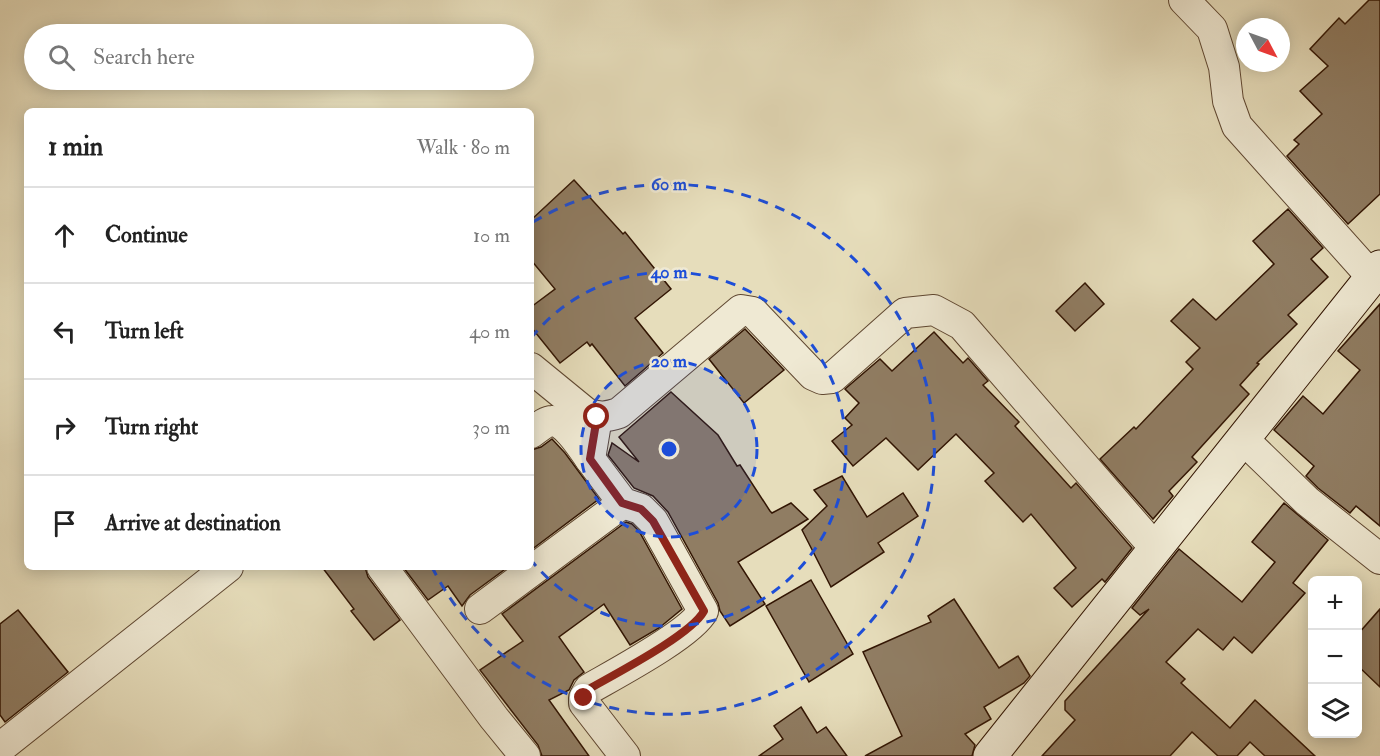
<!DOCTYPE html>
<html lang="en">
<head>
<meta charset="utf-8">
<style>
	body { margin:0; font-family:"IM FELL Double Pica",serif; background:#f2f2f2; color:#222 }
	.controls { position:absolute; right:18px; bottom:18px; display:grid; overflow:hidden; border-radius:9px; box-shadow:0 3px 15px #0003 }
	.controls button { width:54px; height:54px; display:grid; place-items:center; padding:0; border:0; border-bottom:2px solid #e0e0e0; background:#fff; color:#222; font:30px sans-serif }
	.compass { position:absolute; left:1236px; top:18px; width:54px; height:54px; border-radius:50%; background:#fff; box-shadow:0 3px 15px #0003; rotate:131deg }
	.stop { position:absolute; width:18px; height:18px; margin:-14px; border:4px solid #8f2418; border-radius:50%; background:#fff }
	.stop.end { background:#8f2418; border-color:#fff; box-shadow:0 2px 6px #0008 }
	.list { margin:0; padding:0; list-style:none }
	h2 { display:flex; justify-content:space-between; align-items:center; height:78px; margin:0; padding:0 24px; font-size:26px }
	h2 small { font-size:20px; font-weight:400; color:#767676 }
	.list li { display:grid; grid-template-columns:39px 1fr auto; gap:18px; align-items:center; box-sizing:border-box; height:96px; padding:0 24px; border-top:2px solid #e0e0e0 }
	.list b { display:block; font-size:22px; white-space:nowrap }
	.list em { font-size:20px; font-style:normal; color:#767676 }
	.icon { flex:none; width:33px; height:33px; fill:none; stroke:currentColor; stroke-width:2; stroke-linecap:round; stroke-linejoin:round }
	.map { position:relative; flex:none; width:1380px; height:756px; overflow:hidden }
	.search { position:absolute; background:#fff; box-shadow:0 3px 15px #0003; left:24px; top:24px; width:510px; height:66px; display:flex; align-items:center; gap:15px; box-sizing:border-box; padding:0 21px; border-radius:33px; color:#767676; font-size:22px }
	.panel { position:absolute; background:#fff; box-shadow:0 3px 15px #0003; left:24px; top:108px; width:510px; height:462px; border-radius:9px }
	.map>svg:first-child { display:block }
	.building { fill:#907d63; stroke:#321503; stroke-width:1.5 }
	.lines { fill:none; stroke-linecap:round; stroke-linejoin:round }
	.street-casing { stroke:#5f4731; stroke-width:32 }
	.secondary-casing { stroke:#321503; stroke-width:35 }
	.street { stroke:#efe9d3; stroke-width:30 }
	.secondary { stroke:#efe9d3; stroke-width:33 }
	.route { stroke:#8f2418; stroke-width:8 }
	.ring { fill:none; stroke:#1d4ed8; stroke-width:3; stroke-dasharray:10 8 }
	.centre { fill:#1d4ed8; stroke:#efe9d3; stroke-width:3 }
	.ring-label { font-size:18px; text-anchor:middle; font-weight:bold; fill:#1d4ed8; stroke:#efe9d3; stroke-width:5; stroke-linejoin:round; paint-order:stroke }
</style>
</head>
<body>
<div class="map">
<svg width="1380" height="756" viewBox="0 0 1380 756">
	<rect width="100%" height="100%" fill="#e6ddbb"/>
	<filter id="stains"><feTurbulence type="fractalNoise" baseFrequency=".00333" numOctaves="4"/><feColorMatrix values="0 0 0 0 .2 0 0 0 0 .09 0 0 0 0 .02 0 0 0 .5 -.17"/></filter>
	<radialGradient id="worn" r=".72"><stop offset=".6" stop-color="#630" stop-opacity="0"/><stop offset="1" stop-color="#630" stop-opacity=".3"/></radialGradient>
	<g class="building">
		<polygon points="1369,0 1380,0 1380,194 1348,224 1287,156 1299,144 1294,140 1322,114 1300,91 1328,66 1310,49 1339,18 1345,24"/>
		<polygon points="574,180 623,234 625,232 671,289 635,318 663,353 625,386 592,344 590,346 587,342 560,363 531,327 531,307 555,289 531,260 531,220"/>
		<polygon points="1288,209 1323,248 1311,259 1328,277 1288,315 1297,324 1257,363 1259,364 1240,385 1249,394 1192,457 1197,462 1169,491 1173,496 1153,519 1100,459 1134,427 1136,429 1193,369 1186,362 1200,348 1171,321 1193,299 1216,320 1274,264 1253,241"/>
		<polygon points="1085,283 1104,304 1075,331 1056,311"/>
		<polygon points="1380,304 1380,526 1356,506 1350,513 1318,488 1306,476 1314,466 1274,430 1303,396 1323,414 1360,370 1338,351"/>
		<polygon points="745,329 784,370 744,403 709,359"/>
		<polygon points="934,332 963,363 968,358 988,381 983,385 1019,422 1015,426 1071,488 1076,483 1132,548 1105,582 1102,579 1072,607 1054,588 1076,568 1031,514 1023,522 985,481 994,473 956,434 918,470 886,438 853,466 832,441 852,425 845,418 859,403 845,389 880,359 892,371"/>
		<polygon points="671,392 718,435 737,466 740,465 770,511 772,513 791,503 808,519 738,562 765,604 730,626 720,611 718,603 668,512 653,496 634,488 608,455 612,443 639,462 619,437"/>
		<polygon points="552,439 565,453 599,499 531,550 531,450 541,447"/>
		<polygon points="842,476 867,517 903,493 918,516 878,543 884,552 831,587 802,530 827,506 814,490"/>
		<polygon points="1284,503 1328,540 1293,583 1305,593 1252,653 1234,637 1223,650 1198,629 1166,662 1185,679 1181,683 1230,728 1255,700 1315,756 1265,756 1250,742 1237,756 1218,756 1192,732 1170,756 1042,756 1075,720 1065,710 1065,701 1149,609 1140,615 1132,608 1179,549 1242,602 1275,562 1252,542"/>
		<polygon points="626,522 632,524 639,531 682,609 659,628 630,645 604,604 559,637 584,672 574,680 569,690 549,700 589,756 542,756 538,745 480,670 523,641 502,614"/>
		<polygon points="322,567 365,567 368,577 400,620 374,640 351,611 354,609"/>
		<polygon points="403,567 508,567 470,595 462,606 448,586 428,600"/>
		<polygon points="811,580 853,654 809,682 766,606"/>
		<polygon points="954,599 999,668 1018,656 1030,676 1024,683 984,707 991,719 965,734 975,745 972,756 865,756 902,736 863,652 931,622 928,616"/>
		<polygon points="1380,609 1380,687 1358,666 1358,634"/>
		<polygon points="18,610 68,672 5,722 0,715 0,624"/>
		<polygon points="801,707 817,733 826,727 847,756 759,756 783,739 774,726"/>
	</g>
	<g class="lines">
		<defs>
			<g id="street">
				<polyline points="1184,0 1212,29 1224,67 1228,101 1237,126 1372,277"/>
				<path d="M531,368L586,413C599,418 607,417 619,413L741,310L753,312L813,375L822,379L832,378L905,313L934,310L962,325L1155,548"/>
				<path d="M597,417L590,459L623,503L641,509L653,521L703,611C691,634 615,674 589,689L584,698V703L625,756"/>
				<path d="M531,433C537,429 545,421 552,421C565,420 583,449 590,459"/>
				<polyline points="1243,439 1307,501 1380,559"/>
				<polyline points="382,567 494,718 525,756"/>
				<polyline points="480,609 623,503"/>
				<polyline points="0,748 228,567"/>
			</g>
			<polyline id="secondary" points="990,756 1380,267"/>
		</defs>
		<use href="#street" class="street-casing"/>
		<use href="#secondary" class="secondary-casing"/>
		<use href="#street" class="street"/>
		<use href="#secondary" class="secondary"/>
	</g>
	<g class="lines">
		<path class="route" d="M584,698L589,689C615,674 691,635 704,611L653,521L641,509L622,503L590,459L597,417"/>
	</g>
	<circle cx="669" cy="449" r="88" fill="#1d4ed8" fill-opacity=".12"/>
	<g class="ring">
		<circle cx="669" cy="449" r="88"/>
		<path d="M531 338A177 177 0 1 1 531 560"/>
		<path d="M533 222A265 265 0 1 1 432 567"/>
	</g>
	<circle cx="669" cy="449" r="9" class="centre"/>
	<g class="ring-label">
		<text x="669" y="190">60 m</text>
		<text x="669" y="278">40 m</text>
		<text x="669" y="367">20 m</text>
	</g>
	<rect width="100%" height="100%" filter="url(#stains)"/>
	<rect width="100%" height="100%" fill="url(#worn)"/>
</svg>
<div class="controls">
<button>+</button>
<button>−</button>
<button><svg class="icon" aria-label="layers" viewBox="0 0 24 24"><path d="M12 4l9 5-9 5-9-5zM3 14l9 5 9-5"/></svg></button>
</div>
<svg class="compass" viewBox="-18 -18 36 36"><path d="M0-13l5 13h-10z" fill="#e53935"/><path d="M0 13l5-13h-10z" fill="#767676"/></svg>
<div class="stop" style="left:597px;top:417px"></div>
<div class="stop end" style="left:584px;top:698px"></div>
<div class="search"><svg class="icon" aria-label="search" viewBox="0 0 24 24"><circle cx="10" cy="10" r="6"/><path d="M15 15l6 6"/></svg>Search here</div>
<section class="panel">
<h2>1 min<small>Walk · 80 m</small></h2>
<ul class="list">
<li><svg class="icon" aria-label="ahead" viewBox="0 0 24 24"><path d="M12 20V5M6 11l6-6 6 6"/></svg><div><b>Continue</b></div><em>10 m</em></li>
<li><svg class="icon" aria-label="left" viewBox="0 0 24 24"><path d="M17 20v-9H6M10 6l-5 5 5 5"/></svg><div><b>Turn left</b></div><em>40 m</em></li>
<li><svg class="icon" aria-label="right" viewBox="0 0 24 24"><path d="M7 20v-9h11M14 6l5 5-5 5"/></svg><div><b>Turn right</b></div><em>30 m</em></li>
<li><svg class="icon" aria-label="arrive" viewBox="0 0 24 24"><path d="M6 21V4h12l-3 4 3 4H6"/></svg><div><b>Arrive at destination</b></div></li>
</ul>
</section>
</div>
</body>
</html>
